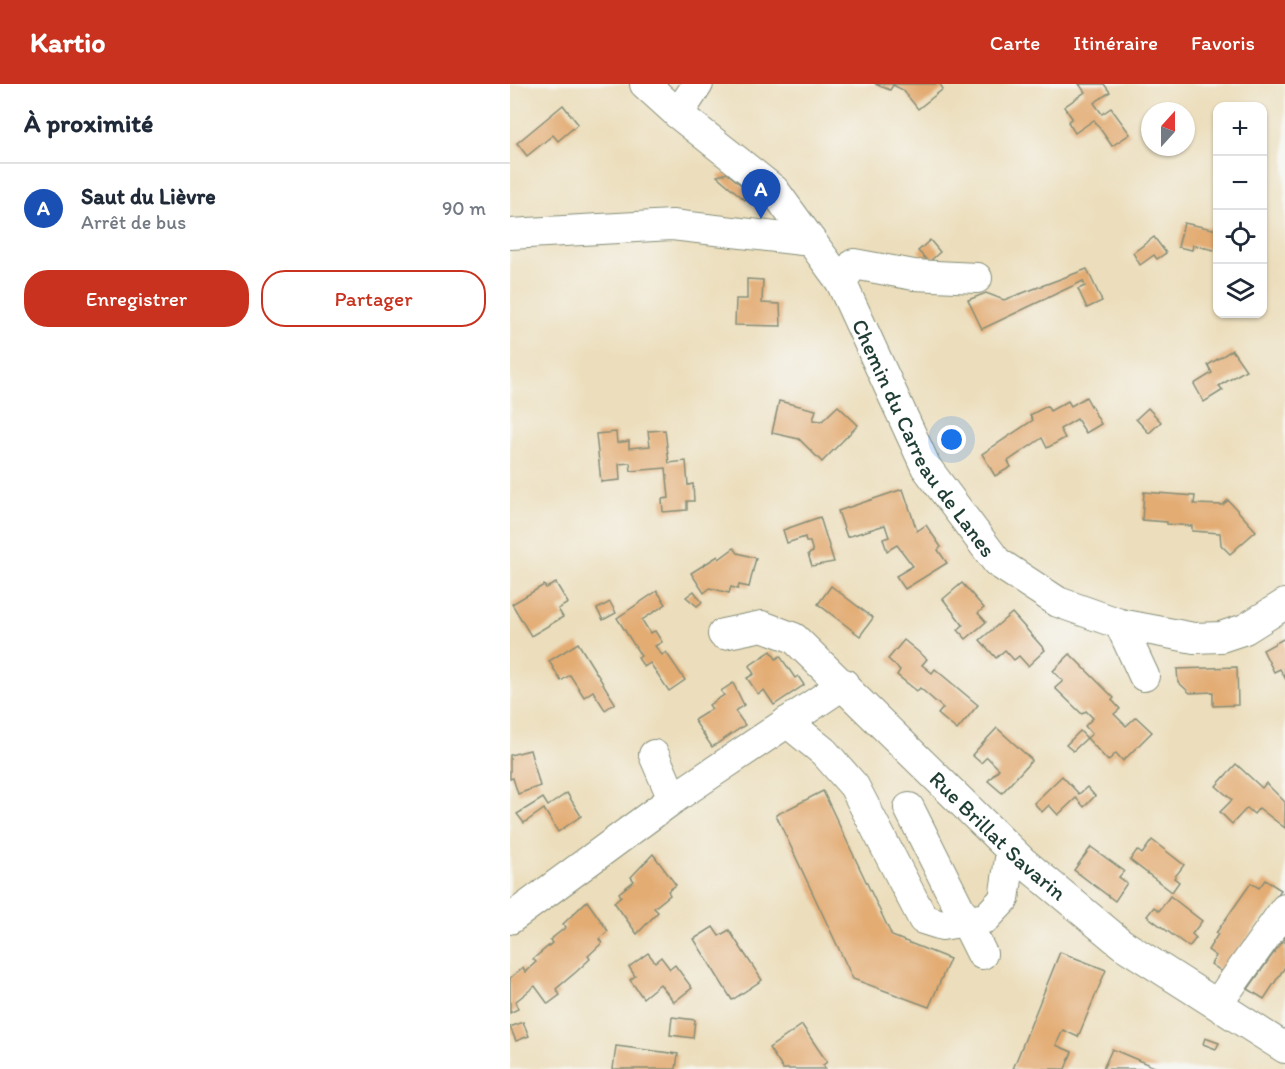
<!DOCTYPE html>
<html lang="fr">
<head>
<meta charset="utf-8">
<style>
	body { margin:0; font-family:Itim,sans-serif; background:#f6f6f7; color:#1f2937 }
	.controls { position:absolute; right:18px; top:18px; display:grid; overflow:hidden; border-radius:12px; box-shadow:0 2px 4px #0004 }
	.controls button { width:54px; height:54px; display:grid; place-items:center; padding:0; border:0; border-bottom:2px solid #e0e1e3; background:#fff; color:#1f2937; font:30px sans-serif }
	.compass { position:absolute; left:631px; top:18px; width:54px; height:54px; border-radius:50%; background:#fff; box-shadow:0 2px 4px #0004; rotate:21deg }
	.you { position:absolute; left:442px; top:356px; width:21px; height:21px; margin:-15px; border:4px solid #fff; border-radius:50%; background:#1a73e8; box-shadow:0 0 0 9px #1a73e833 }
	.badge { display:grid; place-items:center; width:39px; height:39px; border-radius:50%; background:#c8321e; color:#fff; font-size:20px; font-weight:700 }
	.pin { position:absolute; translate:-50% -50px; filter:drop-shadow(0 2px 3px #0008) }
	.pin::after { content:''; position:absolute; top:32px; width:21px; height:18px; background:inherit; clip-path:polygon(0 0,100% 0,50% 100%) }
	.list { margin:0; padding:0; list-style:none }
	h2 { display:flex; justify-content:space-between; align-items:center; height:78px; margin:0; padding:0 24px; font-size:26px }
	h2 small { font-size:20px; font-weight:400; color:#747a83 }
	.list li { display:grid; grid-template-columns:39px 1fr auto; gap:18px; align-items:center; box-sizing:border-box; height:90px; padding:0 24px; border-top:2px solid #e0e1e3 }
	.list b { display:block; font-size:22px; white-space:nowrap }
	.list p { margin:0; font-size:20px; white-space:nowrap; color:#747a83 }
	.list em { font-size:20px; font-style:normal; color:#747a83 }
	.actions { display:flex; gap:12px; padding:18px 24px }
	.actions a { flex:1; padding:14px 0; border:2px solid #c8321e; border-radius:24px; text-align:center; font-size:21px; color:#c8321e }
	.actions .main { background:#c8321e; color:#fff }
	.icon { flex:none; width:33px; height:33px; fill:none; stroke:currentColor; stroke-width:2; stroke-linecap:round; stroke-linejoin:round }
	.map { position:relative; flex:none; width:775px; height:985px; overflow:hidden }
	header { display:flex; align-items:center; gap:36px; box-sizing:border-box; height:84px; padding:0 30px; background:#c8321e; color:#fff }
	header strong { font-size:28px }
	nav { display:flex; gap:33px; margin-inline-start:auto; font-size:21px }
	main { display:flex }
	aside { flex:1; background:#fff }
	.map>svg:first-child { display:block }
	.building { fill:#e3ac73 }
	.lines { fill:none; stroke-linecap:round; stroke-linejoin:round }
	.minor-casing { stroke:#868e78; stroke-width:32 }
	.minor { stroke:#fff; stroke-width:30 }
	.labels { text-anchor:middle; stroke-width:4.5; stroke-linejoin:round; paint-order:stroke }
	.street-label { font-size:22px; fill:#1f3d34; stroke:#f6f6f2 }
</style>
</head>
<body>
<header>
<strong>Kartio</strong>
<nav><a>Carte</a><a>Itinéraire</a><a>Favoris</a></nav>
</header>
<main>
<aside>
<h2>À proximité<small></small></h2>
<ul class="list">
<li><span class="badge" style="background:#1a4fb4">A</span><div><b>Saut du Lièvre</b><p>Arrêt de bus</p></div><em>90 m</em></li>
</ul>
<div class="actions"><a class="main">Enregistrer</a><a>Partager</a></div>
</aside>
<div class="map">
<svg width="775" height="985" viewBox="0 0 775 985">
	<rect width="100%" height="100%" fill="#f6f6f2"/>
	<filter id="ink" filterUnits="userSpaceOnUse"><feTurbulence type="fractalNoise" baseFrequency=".0167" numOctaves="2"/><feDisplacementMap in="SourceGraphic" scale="12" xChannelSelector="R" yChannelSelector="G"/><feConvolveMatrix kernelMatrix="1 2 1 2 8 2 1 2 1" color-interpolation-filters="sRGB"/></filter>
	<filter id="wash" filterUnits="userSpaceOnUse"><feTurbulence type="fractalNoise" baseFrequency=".008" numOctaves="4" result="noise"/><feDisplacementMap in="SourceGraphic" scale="24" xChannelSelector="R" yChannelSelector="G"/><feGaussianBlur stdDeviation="1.35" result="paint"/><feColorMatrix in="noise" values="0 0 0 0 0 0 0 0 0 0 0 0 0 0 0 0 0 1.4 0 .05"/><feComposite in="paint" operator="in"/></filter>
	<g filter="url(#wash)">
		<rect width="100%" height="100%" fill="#ecdebc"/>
		<g id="blocks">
			<g class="building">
				<polygon points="365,0 430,0 433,5 408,25 393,6 383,1 380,6"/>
				<polygon points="569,0 594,0 600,8 584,19 592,30 601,24 620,50 602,62 584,36 565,49 558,38 562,34 554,23 575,8"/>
				<polygon points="53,21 68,40 48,57 43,51 17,72 7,59"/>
				<polygon points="217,89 241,109 235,116 207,92"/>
				<polygon points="674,139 708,146 708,167 683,161 682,166 668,163"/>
				<polygon points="644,153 656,169 647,175 644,171 630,181 623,169"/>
				<polygon points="420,156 430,168 419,178 408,167"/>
				<polygon points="577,185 592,217 577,224 568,205 575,202 573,197 472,245 458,216 476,209 494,216"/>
				<polygon points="237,195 253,196 252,219 270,220 271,242 225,241 226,215 237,215"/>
				<polygon points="722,266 736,286 709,302 713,306 694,318 684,300 702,289 698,281"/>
				<polygon points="576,313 591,340 576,349 567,335 550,345 555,354 537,364 532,354 498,377 501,383 485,392 472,370 523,336 520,331 537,322 540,327 558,317 561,322"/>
				<polygon points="269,317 306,326 303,336 312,337 328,322 348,341 312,378 289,355 262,349"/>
				<polygon points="638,324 651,338 639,349 626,335"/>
				<polygon points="155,346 159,379 176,377 178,401 183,400 184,417 177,417 177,426 153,428 152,415 159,414 156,384 121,387 120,379 109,380 110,396 91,398 86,350 106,348 107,359 119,357 119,364 140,362 138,347"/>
				<polygon points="393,405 407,447 416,441 431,463 428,466 437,479 395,505 386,492 403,482 387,461 377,467 373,455 379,453 375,441 337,453 328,427"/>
				<polygon points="634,408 685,412 684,420 713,421 718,416 746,447 720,470 711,461 710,449 682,447 682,442 657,440 657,438 632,436"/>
				<polygon points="310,433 324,478 302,482 298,470 303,468 300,458 296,458 295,453 277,459 273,446"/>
				<polygon points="224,464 228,469 246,474 239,503 229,501 228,505 221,503 219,509 200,504 194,509 181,489 208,472 209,475"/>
				<polygon points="46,499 58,519 48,525 53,533 21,552 2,520 34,501 36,504"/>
				<polygon points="452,499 474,524 468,529 476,538 456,555 448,546 453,541 433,515"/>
				<polygon points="321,502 363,534 350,552 308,520"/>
				<polygon points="147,507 156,520 132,536 140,549 145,547 152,558 145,562 152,571 156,568 175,596 159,607 140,579 134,583 128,574 131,572 107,534"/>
				<polygon points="184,507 192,518 187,522 176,513"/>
				<polygon points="100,518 106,529 93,536 87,525"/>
				<polygon points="502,529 535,566 518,582 509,572 504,576 495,566 486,574 470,556"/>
				<polygon points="775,554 775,594 770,585 764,588 753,566"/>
				<polygon points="394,556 417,575 412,581 422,589 425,585 468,621 447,646 428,630 433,624 410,604 407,607 387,591 390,586 378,575"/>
				<polygon points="68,559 105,619 95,626 83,607 74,613 60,591 51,597 39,577"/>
				<polygon points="261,567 266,575 270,572 285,594 288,592 294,601 264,621 254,606 248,610 237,594 244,590 239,582"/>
				<polygon points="560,570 604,614 602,616 610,625 604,630 616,642 626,633 642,648 613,677 606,669 598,677 577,654 582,650 575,642 583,634 576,627 572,630 545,604 553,597 543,587"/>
				<polygon points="727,583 728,621 703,622 703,608 680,609 668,598 667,585"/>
				<polygon points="223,599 234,621 225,627 235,641 202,663 184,636 202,625 199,621 214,611 211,607"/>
				<polygon points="487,644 522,676 492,709 478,697 489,685 477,673 471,679 462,671"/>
				<polygon points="570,647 577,654 563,667 556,661"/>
				<polygon points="20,666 30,702 8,710 3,694 0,695 0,671"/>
				<polygon points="726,680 752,704 756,699 775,718 775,744 749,724 744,730 737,724 722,740 710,728 722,716 706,702"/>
				<polygon points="552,692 569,710 577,703 585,712 574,723 566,714 548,731 539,721 532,728 524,719"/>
				<polygon points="313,707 382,852 440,875 419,923 343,895 266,731"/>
				<polygon points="57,709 71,732 48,748 34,725 14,739 7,730 33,714 38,722"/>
				<polygon points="642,756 674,781 664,794 669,798 662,808 620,776 627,766 632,770"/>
				<polygon points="581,763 614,787 609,793 617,799 605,817 564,786"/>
				<polygon points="143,770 166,801 158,807 160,811 144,824 148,828 127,850 104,818 111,812 109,809 124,797 121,793"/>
				<polygon points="755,796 771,806 731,863 717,891 701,880 706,872 698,866 708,850 706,849 741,799 749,804"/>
				<polygon points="660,812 692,837 682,850 686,854 679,863 637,832 644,823 649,827"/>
				<polygon points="77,817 98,847 89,855 92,859 78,872 80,875 66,888 46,905 50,911 38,920 25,902 5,918 8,925 0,929 0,894 13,883 15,888 26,878 23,875 42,859 40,856 56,843 53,840"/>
				<polygon points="203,843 209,852 219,846 252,896 222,916 184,855"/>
				<polygon points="775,853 775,883 754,915 738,905"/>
				<polygon points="550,868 596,886 568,953 553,946 546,961 562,968 555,985 503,985"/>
				<polygon points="138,869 145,878 151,873 160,885 165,881 182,904 164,918 150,900 133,914 120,896 125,892 119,883"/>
				<polygon points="162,933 185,936 183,954 160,951"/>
				<polygon points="13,938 19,952 6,957 0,943"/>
				<polygon points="292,941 317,978 313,981 316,985 273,985 259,964"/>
				<polygon points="695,954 709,959 706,965 693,960"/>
				<polygon points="106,962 168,970 166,985 103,985"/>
				<polygon points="602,965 649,985 593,985"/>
			</g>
		</g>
	</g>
	<g filter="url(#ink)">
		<use href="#blocks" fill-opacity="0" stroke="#868e78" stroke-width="1.5"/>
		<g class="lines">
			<defs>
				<g id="minor">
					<path id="s1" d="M135,0L168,30L264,106L331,198L416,383L487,478L548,518L610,540L684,554L711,553L735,545L775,520"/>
					<polyline points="168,30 188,0"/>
					<polyline points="0,150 162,141 301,157"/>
					<polyline points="331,198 344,180 404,191 467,194"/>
					<polyline points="610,540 634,592"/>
					<path id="s2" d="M213,550L252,542L284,554L512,777L612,860L775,964"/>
					<polyline points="277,638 314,668 344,702 413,835 432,841 476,834 494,815 501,768"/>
					<polyline points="163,715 334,600"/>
					<polyline points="399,724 472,870"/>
					<polyline points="0,835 163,715 144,671"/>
					<polyline points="708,919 775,825"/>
				</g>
			</defs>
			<use href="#minor" class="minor-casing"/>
			<use href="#minor" class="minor"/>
		</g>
	</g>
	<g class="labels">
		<g class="street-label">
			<text dy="8" stroke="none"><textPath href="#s1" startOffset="458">Chemin du Carreau de Lanes</textPath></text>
			<text dy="8" stroke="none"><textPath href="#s2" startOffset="358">Rue Brillat Savarin</textPath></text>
		</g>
	</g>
</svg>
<div class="controls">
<button>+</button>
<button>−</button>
<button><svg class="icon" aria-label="locate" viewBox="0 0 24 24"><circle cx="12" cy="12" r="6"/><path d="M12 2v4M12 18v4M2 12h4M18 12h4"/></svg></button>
<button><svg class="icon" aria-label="layers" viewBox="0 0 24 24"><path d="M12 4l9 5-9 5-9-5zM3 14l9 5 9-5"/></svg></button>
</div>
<svg class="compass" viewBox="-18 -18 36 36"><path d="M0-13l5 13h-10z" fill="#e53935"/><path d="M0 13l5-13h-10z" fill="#747a83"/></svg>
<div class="you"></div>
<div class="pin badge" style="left:251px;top:135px;background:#1a4fb4">A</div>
</div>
</main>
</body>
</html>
